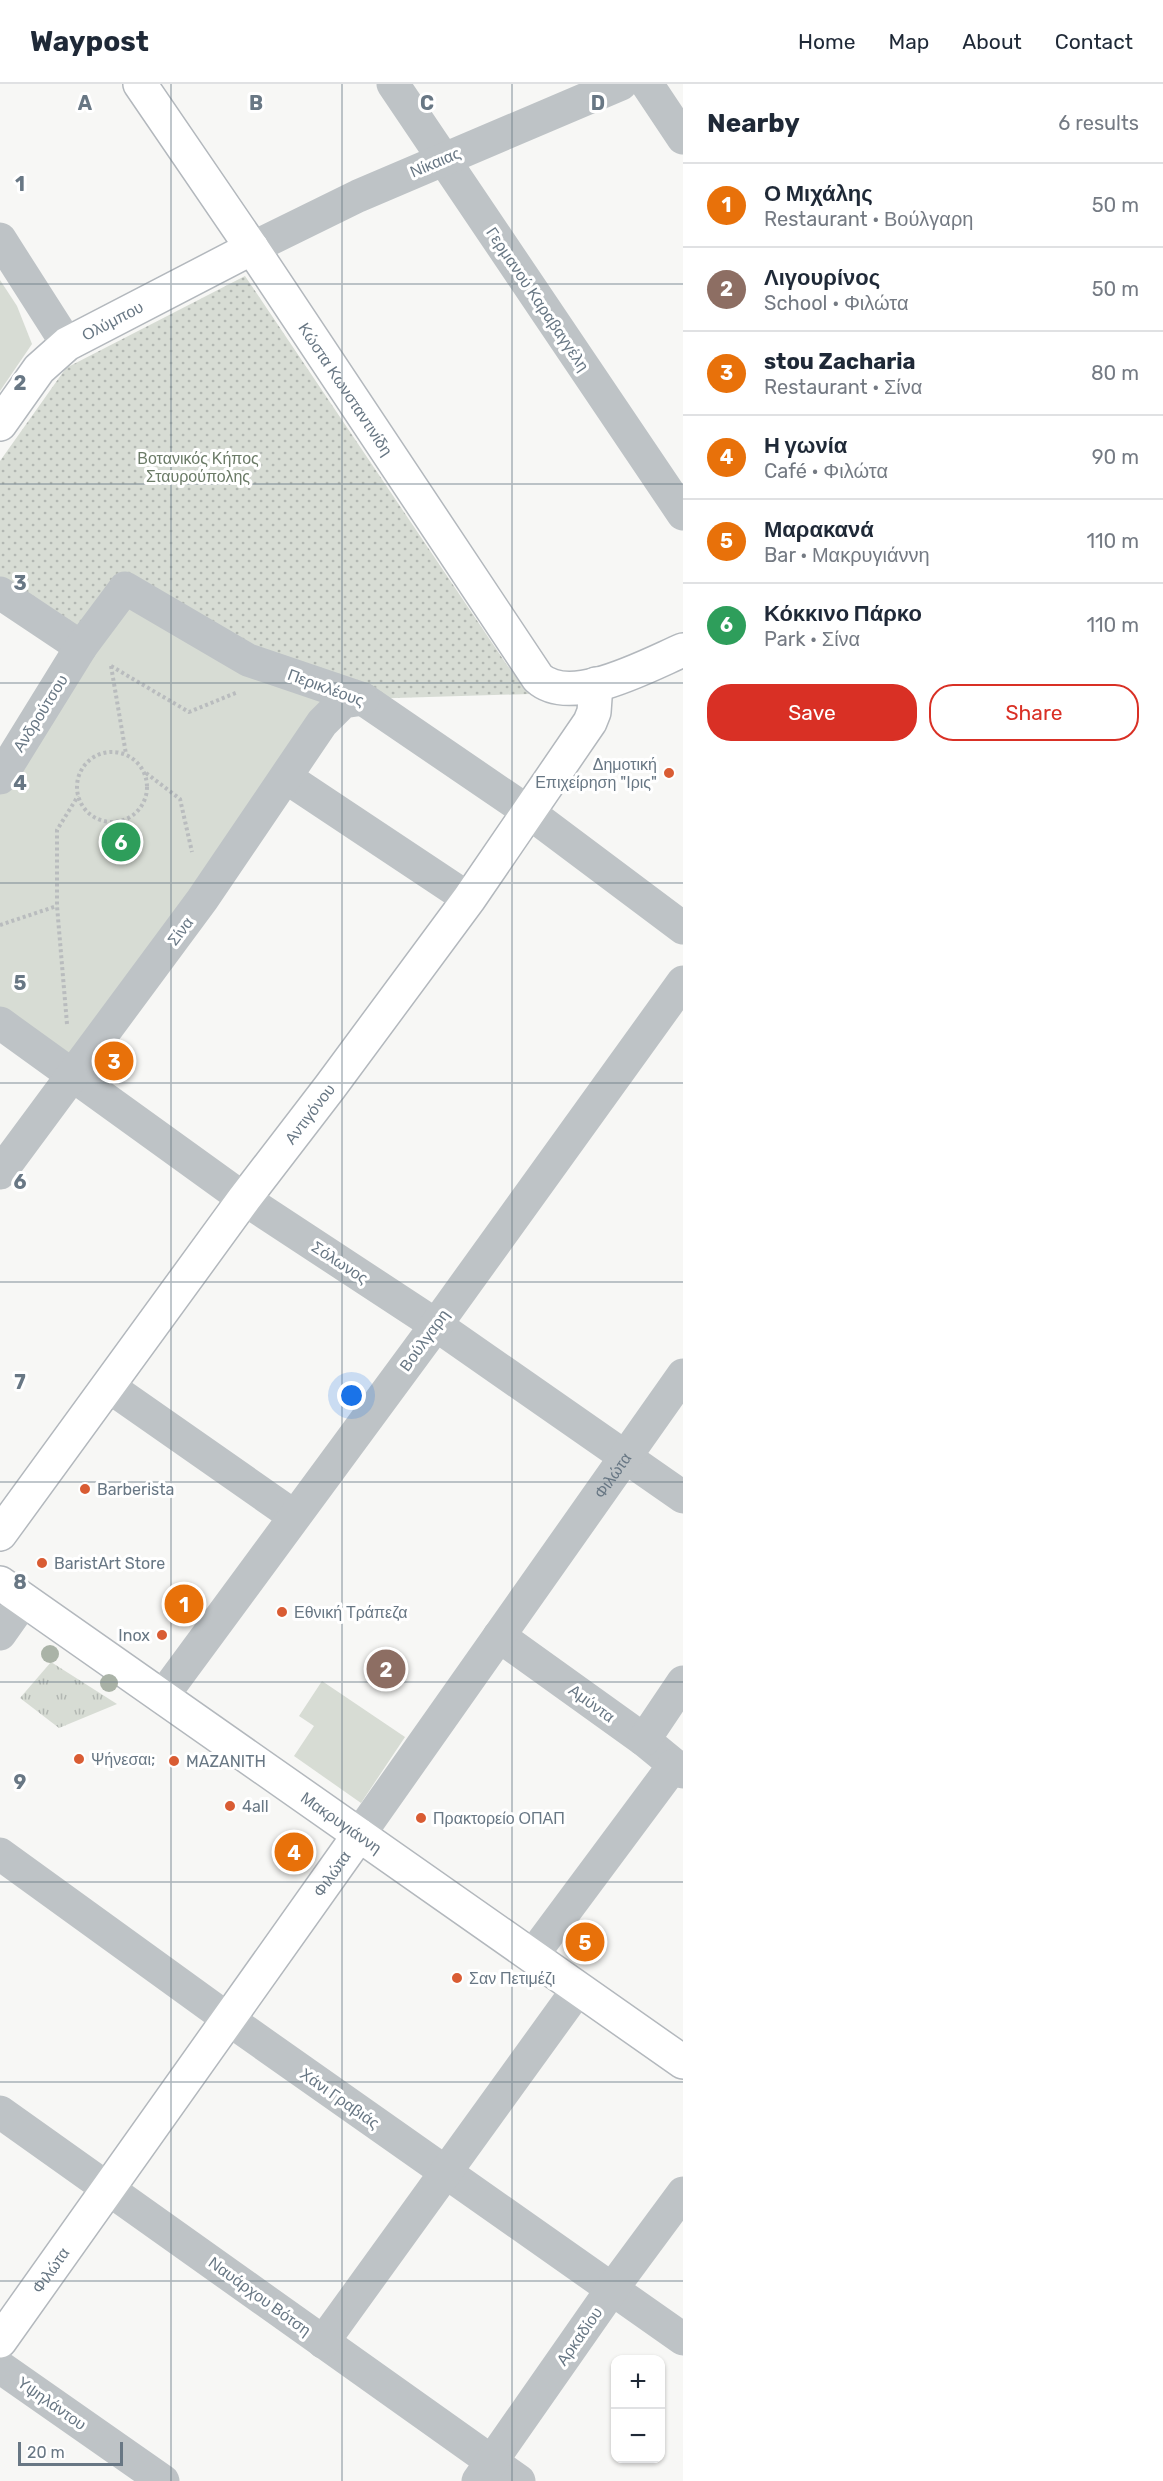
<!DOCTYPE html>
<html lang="en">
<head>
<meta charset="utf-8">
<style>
	body { margin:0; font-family:Rubik,sans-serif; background:#f2f2f3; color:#1f2937 }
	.controls { position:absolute; right:18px; bottom:18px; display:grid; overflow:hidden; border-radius:12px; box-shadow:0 2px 4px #0004 }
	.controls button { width:54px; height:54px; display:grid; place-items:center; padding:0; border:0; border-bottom:2px solid #e0e1e3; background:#fff; color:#1f2937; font:30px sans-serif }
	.scale { position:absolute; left:18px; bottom:15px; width:105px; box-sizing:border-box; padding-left:6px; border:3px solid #687784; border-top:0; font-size:16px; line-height:21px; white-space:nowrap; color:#687784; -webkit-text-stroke:4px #fff; paint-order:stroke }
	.you { position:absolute; left:352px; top:1312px; width:21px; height:21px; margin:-15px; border:4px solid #fff; border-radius:50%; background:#1a73e8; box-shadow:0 0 0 9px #1a73e833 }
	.badge { display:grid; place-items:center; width:39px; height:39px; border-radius:50%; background:#d93025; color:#fff; font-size:20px; font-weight:700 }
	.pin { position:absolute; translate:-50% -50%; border:3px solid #fff; box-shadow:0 2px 6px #0006 }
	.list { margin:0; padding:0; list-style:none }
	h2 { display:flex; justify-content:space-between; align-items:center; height:78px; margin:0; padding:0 24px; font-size:26px }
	h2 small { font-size:20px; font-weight:400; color:#747a83 }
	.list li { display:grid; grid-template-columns:39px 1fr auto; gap:18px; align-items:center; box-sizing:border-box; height:84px; padding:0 24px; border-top:2px solid #e0e1e3 }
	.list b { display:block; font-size:22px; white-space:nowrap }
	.list p { margin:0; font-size:20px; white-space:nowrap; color:#747a83 }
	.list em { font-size:20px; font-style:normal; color:#747a83 }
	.actions { display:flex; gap:12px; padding:18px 24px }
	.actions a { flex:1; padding:14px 0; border:2px solid #d93025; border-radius:24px; text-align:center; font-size:21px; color:#d93025 }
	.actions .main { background:#d93025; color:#fff }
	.map { position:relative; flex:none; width:683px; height:2397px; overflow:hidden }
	header { display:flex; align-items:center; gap:36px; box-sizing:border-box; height:84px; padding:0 30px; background:#fff; border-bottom:2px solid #e0e1e3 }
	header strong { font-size:28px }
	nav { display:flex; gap:33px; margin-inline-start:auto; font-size:21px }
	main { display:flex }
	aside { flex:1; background:#fff }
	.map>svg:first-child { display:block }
	.grass { fill:url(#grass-tufts) }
	.park { fill:#d7dcd4 }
	.garden { fill:url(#garden-dots) }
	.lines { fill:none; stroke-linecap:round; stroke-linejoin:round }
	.secondary-casing { stroke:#b3b8bd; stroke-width:36 }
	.path { stroke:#b9bcbe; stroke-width:4; stroke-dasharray:3 3; stroke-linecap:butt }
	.street { stroke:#bec3c6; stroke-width:33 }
	.secondary { stroke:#fff; stroke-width:33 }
	.tree { fill:#aab3a7 }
	.grid { fill:none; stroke:#687784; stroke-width:1.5; stroke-opacity:0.55 }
	.poi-dot { fill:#d95c33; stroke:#fff; stroke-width:2 }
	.labels { text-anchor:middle; stroke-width:6; stroke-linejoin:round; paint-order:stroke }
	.street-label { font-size:16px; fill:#687784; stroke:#fff }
	.park-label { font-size:16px; fill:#6b7b67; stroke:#fff }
	.poi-label { font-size:16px; fill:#687784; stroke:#fff; text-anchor:start }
	.grid-label { font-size:20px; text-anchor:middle; font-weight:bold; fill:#687784; stroke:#fff; stroke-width:6; stroke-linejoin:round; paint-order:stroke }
</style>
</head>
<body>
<header>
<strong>Waypost</strong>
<nav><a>Home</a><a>Map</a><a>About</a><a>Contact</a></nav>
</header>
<main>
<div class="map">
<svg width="683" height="2397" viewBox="0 0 683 2397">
	<defs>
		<pattern id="grass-tufts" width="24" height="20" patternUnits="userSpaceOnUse" patternTransform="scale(1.5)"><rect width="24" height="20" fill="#d7dcd4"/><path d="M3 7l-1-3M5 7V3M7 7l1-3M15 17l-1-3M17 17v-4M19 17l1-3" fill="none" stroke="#b2b7b2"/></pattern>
		<pattern id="garden-dots" width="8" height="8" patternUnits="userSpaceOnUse" patternTransform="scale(1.5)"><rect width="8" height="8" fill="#d7dcd4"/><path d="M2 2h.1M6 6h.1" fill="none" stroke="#b2b7b2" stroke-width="1.8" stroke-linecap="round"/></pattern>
	</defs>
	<rect width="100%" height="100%" fill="#f7f7f5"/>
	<polygon class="grass" points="51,1578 117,1620 59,1644 20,1614"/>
	<g class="park">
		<polygon points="0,196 17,222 32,260 0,307"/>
		<polygon points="127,513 343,618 72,992 0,939 0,701"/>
		<polygon points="322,1597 405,1653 361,1719 294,1672 314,1642 299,1632"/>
	</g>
	<polygon class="garden" points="245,192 507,581 530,610 363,615 128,513 93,555 0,493 0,377 66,284"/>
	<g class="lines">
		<defs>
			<g id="secondary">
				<path id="s2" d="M140,0L252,164L538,594C571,624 648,581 683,566"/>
				<path id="s3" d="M0,340L39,285L67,260L252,164"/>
				<path id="s4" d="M0,1450L244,1115L330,1003L469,815L590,638L594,628L596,600"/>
				<path id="s5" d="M0,1499L683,1978"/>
				<path id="s6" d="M0,2257L359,1751"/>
			</g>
		</defs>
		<use href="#secondary" class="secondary-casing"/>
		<g class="path">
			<polyline points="111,582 189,628 238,608"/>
			<polyline points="111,582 126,670"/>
			<circle cx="112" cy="703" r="35"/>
			<polyline points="146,689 180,715 192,768"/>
			<polyline points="0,841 57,822"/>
			<polyline points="67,940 57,822 57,746 78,712"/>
		</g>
		<g class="street">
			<polyline points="393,0 683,430"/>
			<polyline points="647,0 683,54"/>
			<polyline points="0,155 67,260"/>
			<polyline points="252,164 358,112 621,0"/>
			<polyline points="0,509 81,563"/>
			<polyline points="0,694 81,563 125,504 248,576 363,615 527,727 683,844"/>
			<polyline points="287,694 469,815"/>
			<polyline points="0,939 244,1115 436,1241 683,1413"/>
			<polyline points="0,1089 202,816 322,639 343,618 363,615"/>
			<polyline points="108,1302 294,1432"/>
			<polyline points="0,1550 24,1516"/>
			<polyline points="499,1552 644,1656 683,1688"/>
			<polyline points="162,1613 436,1241 683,898"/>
			<polyline points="644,1656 683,1598"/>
			<path id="s1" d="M359,1751L683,1291"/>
			<polyline points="0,1770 228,1935 683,2255"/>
			<polyline points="532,1872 674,1681"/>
			<polyline points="0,2028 519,2397"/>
			<polyline points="323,2258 578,1905"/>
			<polyline points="0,2283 163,2397"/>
			<polyline points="478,2397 612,2205 683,2109"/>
		</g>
		<use href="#secondary" class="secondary"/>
	</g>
	<g class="tree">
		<circle cx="50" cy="1570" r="9"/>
		<circle cx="109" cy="1599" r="9"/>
	</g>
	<path class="grid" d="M171,0V2397M342,0V2397M512,0V2397M0,200H683M0,400H683M0,599H683M0,799H683M0,999H683M0,1198H683M0,1398H683M0,1598H683M0,1798H683M0,1998H683M0,2197H683"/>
	<g class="poi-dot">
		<circle cx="669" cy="689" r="6"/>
		<circle cx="85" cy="1405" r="6"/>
		<circle cx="42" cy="1479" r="6"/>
		<circle cx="282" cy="1528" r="6"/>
		<circle cx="162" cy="1551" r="6"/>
		<circle cx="79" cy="1675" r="6"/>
		<circle cx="174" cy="1677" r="6"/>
		<circle cx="230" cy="1722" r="6"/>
		<circle cx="421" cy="1734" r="6"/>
		<circle cx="457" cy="1894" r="6"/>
	</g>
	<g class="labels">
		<g class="street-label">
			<text transform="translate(435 78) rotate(-23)" y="6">Νίκαιας</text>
			<text transform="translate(538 215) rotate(56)" y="6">Γερμανού Καραβαγγέλη</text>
			<text dy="6" stroke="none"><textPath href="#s3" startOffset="156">Ολύμπου</textPath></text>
			<text dy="6" stroke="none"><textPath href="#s2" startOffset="368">Κώστα Κωνσταντινίδη</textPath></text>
			<text transform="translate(326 603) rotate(20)" y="6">Περικλέους</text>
			<text transform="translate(40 629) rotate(-58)" y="6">Ανδρούτσου</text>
			<text transform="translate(180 847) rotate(-53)" y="6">Σίνα</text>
			<text dy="6" stroke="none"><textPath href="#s4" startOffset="522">Αντιγόνου</textPath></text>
			<text transform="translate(340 1178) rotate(33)" y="6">Σόλωνος</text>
			<text transform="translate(424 1256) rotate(-54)" y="6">Βούλγαρη</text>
			<text dy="6" stroke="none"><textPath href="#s1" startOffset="440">Φιλώτα</textPath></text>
			<text transform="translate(592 1619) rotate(36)" y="6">Αμύντα</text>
			<text dy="6" stroke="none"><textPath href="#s5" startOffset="417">Μακρυγιάννη</textPath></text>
			<text dy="6" stroke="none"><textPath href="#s6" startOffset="573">Φιλώτα</textPath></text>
			<text transform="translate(340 2014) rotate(35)" y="6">Χάνι Γραβιάς</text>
			<text dy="6" stroke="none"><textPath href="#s6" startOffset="87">Φιλώτα</textPath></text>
			<text transform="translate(260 2212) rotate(36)" y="6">Ναυάρχου Βότση</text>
			<text transform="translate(579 2252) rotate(-55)" y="6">Αρκαδίου</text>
			<text transform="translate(52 2319) rotate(35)" y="6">Υψηλάντου</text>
		</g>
		<g class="park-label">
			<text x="198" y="380">Βοτανικός Κήπος<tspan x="198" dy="18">Σταυρούπολης</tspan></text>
		</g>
		<g class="poi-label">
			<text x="657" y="686" text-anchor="end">Δημοτική<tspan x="657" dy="18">Επιχείρηση "Ιρις"</tspan></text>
			<text x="97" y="1411">Barberista</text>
			<text x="54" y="1485">BaristArt Store</text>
			<text x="294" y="1534">Εθνική Τράπεζα</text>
			<text x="150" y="1557" text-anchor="end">Inox</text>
			<text x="91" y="1681">Ψήνεσαι;</text>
			<text x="186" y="1683">MAZANITH</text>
			<text x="242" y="1728">4all</text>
			<text x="433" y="1740">Πρακτορείο ΟΠΑΠ</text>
			<text x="469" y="1900">Σαν Πετιμέζι</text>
		</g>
	</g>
	<g class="grid-label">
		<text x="85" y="26">A</text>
		<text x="256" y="26">B</text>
		<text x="427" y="26">C</text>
		<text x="598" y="26">D</text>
		<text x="20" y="107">1</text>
		<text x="20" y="306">2</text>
		<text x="20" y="506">3</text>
		<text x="20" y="706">4</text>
		<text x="20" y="906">5</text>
		<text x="20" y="1105">6</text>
		<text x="20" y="1305">7</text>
		<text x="20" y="1505">8</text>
		<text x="20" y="1705">9</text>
	</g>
</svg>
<div class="controls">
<button>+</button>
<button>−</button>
</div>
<div class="scale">20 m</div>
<div class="you"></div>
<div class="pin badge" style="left:184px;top:1520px;background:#e8710a">1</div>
<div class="pin badge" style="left:386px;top:1585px;background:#8d6e63">2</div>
<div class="pin badge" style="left:114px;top:977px;background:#e8710a">3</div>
<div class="pin badge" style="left:294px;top:1768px;background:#e8710a">4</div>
<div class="pin badge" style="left:585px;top:1858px;background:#e8710a">5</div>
<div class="pin badge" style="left:121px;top:758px;background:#2e9e5b">6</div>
</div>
<aside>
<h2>Nearby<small>6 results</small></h2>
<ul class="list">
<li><span class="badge" style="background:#e8710a">1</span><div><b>Ο Μιχάλης</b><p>Restaurant · Βούλγαρη</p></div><em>50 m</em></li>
<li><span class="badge" style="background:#8d6e63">2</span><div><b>Λιγουρίνος</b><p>School · Φιλώτα</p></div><em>50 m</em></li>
<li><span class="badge" style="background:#e8710a">3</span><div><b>stou Zacharia</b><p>Restaurant · Σίνα</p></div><em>80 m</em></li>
<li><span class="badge" style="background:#e8710a">4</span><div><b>Η γωνία</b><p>Café · Φιλώτα</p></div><em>90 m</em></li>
<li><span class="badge" style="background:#e8710a">5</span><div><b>Μαρακανά</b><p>Bar · Μακρυγιάννη</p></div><em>110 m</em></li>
<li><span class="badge" style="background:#2e9e5b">6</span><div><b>Κόκκινο Πάρκο</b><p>Park · Σίνα</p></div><em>110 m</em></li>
</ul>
<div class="actions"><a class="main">Save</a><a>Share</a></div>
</aside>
</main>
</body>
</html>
